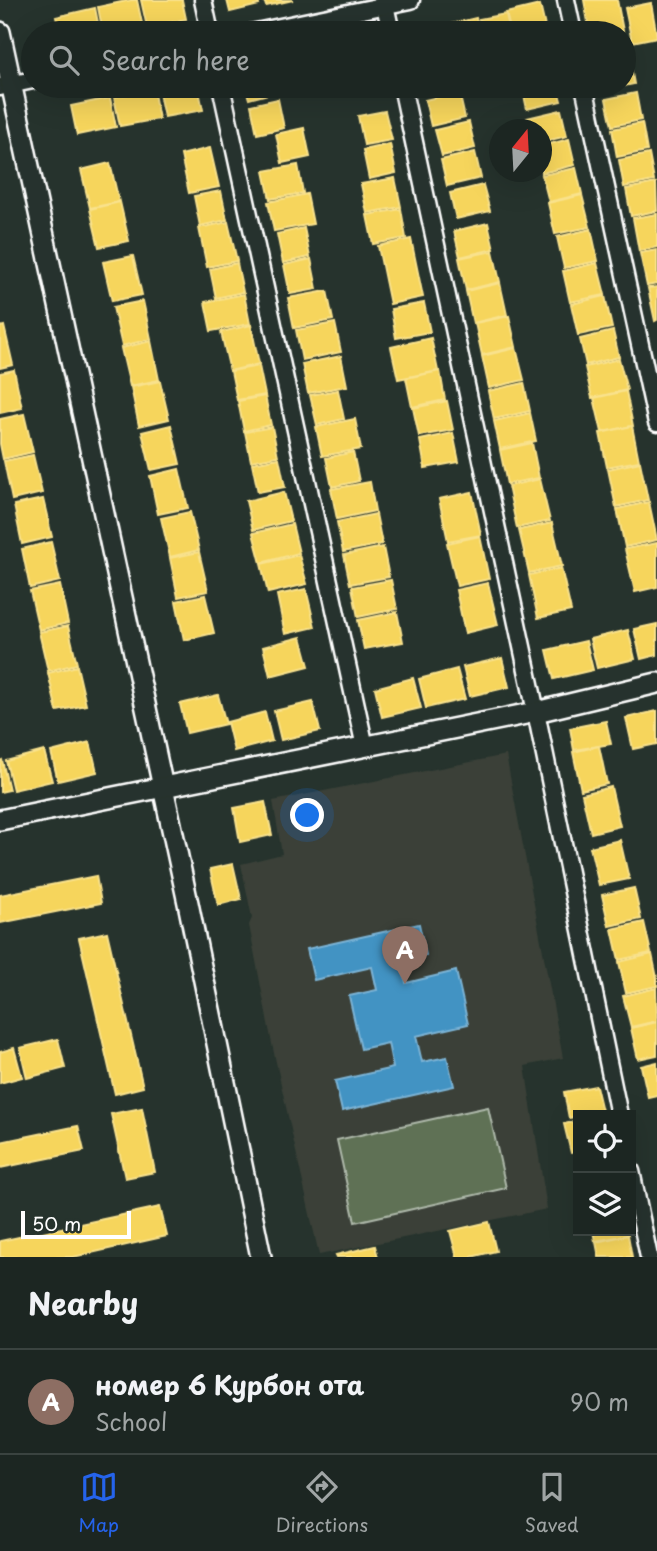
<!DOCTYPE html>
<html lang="en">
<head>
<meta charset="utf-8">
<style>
	body { margin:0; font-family:"Playpen Sans",sans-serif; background:#29322f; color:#f1f3f6 }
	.controls { position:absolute; right:21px; bottom:21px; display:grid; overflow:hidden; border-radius:0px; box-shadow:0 7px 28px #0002 }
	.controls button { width:63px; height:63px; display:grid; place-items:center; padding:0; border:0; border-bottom:2px solid #3a4340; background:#1c2622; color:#f1f3f6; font:35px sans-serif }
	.compass { position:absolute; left:489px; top:119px; width:63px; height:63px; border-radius:50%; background:#1c2622; box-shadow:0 7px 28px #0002; rotate:18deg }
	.scale { position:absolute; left:21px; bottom:18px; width:110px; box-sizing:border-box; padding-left:7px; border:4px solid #fff; border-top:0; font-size:19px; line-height:24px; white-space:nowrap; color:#fff; -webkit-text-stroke:5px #26332d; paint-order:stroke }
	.you { position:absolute; left:308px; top:816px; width:24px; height:24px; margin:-18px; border:5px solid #fff; border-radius:50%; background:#1a73e8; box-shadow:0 0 0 10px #1a73e833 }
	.badge { display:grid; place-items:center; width:46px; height:46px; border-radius:50%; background:#2563eb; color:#fff; font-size:23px; font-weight:700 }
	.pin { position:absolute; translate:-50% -58px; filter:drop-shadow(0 2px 4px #0008) }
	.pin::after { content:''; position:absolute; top:37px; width:24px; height:21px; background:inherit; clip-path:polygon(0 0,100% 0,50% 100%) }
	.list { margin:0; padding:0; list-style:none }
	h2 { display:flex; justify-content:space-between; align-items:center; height:91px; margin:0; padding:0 28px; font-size:30px }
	h2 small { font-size:23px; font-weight:400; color:#a0a5a5 }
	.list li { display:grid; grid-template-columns:46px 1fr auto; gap:21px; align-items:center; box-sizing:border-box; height:105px; padding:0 28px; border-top:2px solid #3a4340 }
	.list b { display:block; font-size:26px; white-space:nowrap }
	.list p { margin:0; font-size:23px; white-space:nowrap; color:#a0a5a5 }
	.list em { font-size:23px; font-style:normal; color:#a0a5a5 }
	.icon { flex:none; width:38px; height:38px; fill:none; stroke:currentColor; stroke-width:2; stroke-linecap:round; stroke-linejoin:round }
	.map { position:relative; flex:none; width:657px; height:1257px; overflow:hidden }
	.search { position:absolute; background:#1c2622; box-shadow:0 7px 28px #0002; left:21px; right:21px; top:21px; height:77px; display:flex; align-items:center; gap:18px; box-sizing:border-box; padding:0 24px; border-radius:38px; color:#a0a5a5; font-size:26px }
	.sheet { height:196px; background:#1c2622 }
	nav { display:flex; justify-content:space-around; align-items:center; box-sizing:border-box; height:98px; border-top:2px solid #3a4340; background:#1c2622; font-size:19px; color:#a0a5a5 }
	nav a { display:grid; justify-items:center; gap:4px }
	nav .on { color:#2563eb }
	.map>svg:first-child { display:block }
	.built { fill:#3a4138 }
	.green { fill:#5e7154; stroke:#aeb8aa; stroke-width:2 }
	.homes { fill:#f6d55c; stroke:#f9e28d; stroke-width:2 }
	.schools { fill:#4393c3; stroke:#7bb3d5; stroke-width:2 }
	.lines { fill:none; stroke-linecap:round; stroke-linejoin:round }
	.minor-casing { stroke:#fff; stroke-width:21 }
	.tertiary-casing { stroke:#fff; stroke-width:24 }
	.minor { stroke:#26332d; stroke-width:16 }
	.tertiary { stroke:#26332d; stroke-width:19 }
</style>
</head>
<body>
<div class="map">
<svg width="657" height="1257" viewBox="0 0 657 1257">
	<rect width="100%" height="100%" fill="#26332d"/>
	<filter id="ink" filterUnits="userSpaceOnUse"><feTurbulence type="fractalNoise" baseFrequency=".0143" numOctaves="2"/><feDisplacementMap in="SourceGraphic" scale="14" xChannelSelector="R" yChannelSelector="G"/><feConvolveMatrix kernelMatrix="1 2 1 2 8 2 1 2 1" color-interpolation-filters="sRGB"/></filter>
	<g filter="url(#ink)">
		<polygon class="built" points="506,755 563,1058 525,1066 547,1209 319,1255 272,1044 249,925 252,918 241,864 282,854 273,801"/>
		<polygon class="green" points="488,1107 506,1188 355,1222 337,1140"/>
		<g class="homes">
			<polygon points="131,0 137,0 143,28 119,33 103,33 98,7"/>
			<polygon points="141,0 182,0 186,19 147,27"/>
			<polygon points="227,0 258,0 259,5 230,12"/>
			<polygon points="264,0 293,0 266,6"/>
			<polygon points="584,0 617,0 623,31 613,33 590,33"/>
			<polygon points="651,3 657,37 632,42 625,8"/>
			<polygon points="540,5 546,31 538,33 511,33 506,13"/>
			<polygon points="95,8 100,33 60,33 56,17"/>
			<polygon points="506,14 510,33 482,33 479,19"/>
			<polygon points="476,18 480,33 445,33 443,26"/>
			<polygon points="441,24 443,33 408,33 408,32"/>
			<polygon points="629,57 634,84 604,90 604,86 624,86 624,58"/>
			<polygon points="168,86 198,86 203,110 164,117 158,88"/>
			<polygon points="245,86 286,86 287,89 249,99"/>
			<polygon points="522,86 557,86 561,101 527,109"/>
			<polygon points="153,89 159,119 120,126 114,97"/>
			<polygon points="459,92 465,118 431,126 425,100"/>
			<polygon points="636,93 641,120 612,126 606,99"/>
			<polygon points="110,98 116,127 77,135 71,106"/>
			<polygon points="278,99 284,128 257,134 251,105"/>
			<polygon points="561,110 567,136 542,142 542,130 530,130 527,118"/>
			<polygon points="385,111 392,140 364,145 358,116"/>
			<polygon points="469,122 475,148 442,156 435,130"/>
			<polygon points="642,123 647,151 617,157 612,129"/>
			<polygon points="304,128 310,157 282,163 276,134"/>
			<polygon points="569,139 575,165 542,173 542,146"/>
			<polygon points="390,144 396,173 369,179 363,150"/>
			<polygon points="210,148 219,187 189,193 181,155"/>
			<polygon points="475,152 481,178 447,186 441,160"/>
			<polygon points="649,154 654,181 624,187 619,160"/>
			<polygon points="110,163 119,202 90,208 81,170"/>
			<polygon points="298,165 303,193 270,199 264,171"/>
			<polygon points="576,168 582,194 549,202 542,175"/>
			<polygon points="395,178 401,207 367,213 361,184"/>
			<polygon points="656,183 657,211 631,216 626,189"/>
			<polygon points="483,185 490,211 456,219 450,193"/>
			<polygon points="221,191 227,220 200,226 194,196"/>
			<polygon points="307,194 313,224 274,231 268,202"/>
			<polygon points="582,195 590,227 555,234 548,203"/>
			<polygon points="120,202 129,241 99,247 90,209"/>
			<polygon points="401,209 406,238 373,244 367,215"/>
			<polygon points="657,214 657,247 639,251 633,218"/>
			<polygon points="228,222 237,261 207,267 199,228"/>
			<polygon points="488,223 494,249 460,257 454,231"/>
			<polygon points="304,228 310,257 283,263 277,234"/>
			<polygon points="591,229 598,261 564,268 557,237"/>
			<polygon points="411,239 423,297 390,304 378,246"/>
			<polygon points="657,250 657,284 647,286 640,253"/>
			<polygon points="493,251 500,282 466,290 459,258"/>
			<polygon points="133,256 142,295 112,301 103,262"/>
			<polygon points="311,259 317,289 290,294 284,265"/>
			<polygon points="237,263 243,292 216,298 210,269"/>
			<polygon points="597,263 605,295 570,302 563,271"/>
			<polygon points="500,283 507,315 473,323 466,291"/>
			<polygon points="657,287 657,320 655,321 648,288"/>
			<polygon points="327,291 333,320 294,328 288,298"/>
			<polygon points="244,294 250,324 211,331 205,302"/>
			<polygon points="605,296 612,328 578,335 571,304"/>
			<polygon points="143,301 151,339 122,346 113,307"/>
			<polygon points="424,303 430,332 396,338 391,309"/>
			<polygon points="509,316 516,347 482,355 475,323"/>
			<polygon points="335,323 341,352 302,360 296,330"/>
			<polygon points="251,325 259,364 230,371 221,332"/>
			<polygon points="4,326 13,365 0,368 0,327"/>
			<polygon points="613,331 619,357 586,365 580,339"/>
			<polygon points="431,338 438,371 398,379 391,347"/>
			<polygon points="151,341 159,380 130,386 121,348"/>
			<polygon points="516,348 524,380 489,388 482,356"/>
			<polygon points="341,356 347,386 308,393 302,364"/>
			<polygon points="619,359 627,390 592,398 585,367"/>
			<polygon points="259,366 265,395 237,400 231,371"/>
			<polygon points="14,370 22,408 0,413 0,373"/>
			<polygon points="440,371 445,400 412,407 406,378"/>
			<polygon points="160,381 169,419 139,426 131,387"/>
			<polygon points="524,383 530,411 494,419 488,391"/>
			<polygon points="338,390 344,419 317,425 310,395"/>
			<polygon points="626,391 633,426 602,432 594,398"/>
			<polygon points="265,396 271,425 244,431 238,401"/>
			<polygon points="447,401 453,430 419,436 413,408"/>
			<polygon points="530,413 536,441 500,449 494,421"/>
			<polygon points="24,414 33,452 3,459 0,444 0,419"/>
			<polygon points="355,419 361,449 322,456 316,427"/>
			<polygon points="171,425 180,464 151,470 142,432"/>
			<polygon points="632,426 639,461 607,467 600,433"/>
			<polygon points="272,427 278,456 251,461 245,432"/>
			<polygon points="453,433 459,462 425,468 420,440"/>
			<polygon points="532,443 539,478 507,484 500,450"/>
			<polygon points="353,452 359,481 332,487 326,458"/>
			<polygon points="33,455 42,493 12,500 4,461"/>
			<polygon points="279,458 285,487 258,492 252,463"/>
			<polygon points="640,462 648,500 616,507 608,469"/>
			<polygon points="179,469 188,508 158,514 150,476"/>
			<polygon points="540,479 550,521 517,528 508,486"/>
			<polygon points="370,482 375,511 337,519 331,489"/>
			<polygon points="284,492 291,521 253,530 246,501"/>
			<polygon points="472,492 481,535 448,541 439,499"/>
			<polygon points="43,499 52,537 22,544 14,505"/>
			<polygon points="649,502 657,540 625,547 617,509"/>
			<polygon points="190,512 199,550 170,557 161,518"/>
			<polygon points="376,514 382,544 343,552 337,522"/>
			<polygon points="552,523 562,566 529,573 519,530"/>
			<polygon points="292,524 299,553 261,563 253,533"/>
			<polygon points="480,536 489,579 457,586 447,543"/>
			<polygon points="51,542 60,581 30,588 22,549"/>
			<polygon points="657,543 657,587 635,592 625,549"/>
			<polygon points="383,547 389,577 350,584 344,555"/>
			<polygon points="199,552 208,591 178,597 170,558"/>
			<polygon points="299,555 307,584 268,593 261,564"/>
			<polygon points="561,568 571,611 538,618 529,575"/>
			<polygon points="391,580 397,609 358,617 352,587"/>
			<polygon points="488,583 498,625 465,633 456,590"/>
			<polygon points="60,585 68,623 39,630 30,591"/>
			<polygon points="306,589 315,627 285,634 277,595"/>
			<polygon points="205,595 214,633 184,640 176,601"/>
			<polygon points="397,612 403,642 364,649 358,620"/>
			<polygon points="657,624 657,655 641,659 634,629"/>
			<polygon points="68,626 77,664 48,671 39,632"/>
			<polygon points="628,630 635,659 597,668 590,639"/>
			<polygon points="301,637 309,666 270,676 263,647"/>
			<polygon points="586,641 593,670 554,679 547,650"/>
			<polygon points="502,658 509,687 470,696 463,667"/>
			<polygon points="77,666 86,705 57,711 48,673"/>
			<polygon points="457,669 465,699 426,708 419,679"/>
			<polygon points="413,678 421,708 382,717 375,688"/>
			<polygon points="218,695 226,724 187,733 180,704"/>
			<polygon points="313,702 320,731 281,740 274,711"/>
			<polygon points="657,711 657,744 633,749 626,718"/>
			<polygon points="265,712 272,741 234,751 227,722"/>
			<polygon points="606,721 611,744 574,750 570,728"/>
			<polygon points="90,742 97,772 58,781 51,752"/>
			<polygon points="599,746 607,784 581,790 573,752"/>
			<polygon points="44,751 52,781 13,790 6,761"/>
			<polygon points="2,760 9,790 0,792 0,761"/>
			<polygon points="611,787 620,826 591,833 582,794"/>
			<polygon points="265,802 272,835 240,842 234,808"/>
			<polygon points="620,840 629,879 599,885 590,847"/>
			<polygon points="233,864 241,899 218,905 210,869"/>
			<polygon points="96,876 101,903 0,923 0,895"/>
			<polygon points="634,888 641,919 609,926 602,895"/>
			<polygon points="644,922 651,953 619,960 612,929"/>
			<polygon points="107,932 143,1087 115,1094 79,938"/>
			<polygon points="652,954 657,978 657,986 626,993 619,962"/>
			<polygon points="656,988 657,1021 631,1027 623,996"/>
			<polygon points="657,1022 657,1055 638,1059 631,1028"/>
			<polygon points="58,1039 65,1068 27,1078 20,1048"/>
			<polygon points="14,1048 22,1077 0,1083 0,1052"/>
			<polygon points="657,1062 657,1095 648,1097 641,1066"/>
			<polygon points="596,1086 602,1111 569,1118 564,1092"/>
			<polygon points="142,1108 155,1172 125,1178 111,1114"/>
			<polygon points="578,1121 578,1152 571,1153 564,1124"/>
			<polygon points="78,1126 84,1151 0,1168 0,1142"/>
			<polygon points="160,1207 167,1236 73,1257 0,1257 0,1241"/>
			<polygon points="489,1222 496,1251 471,1257 457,1257 450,1231"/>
			<polygon points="593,1231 627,1231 628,1235 595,1241"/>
			<polygon points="628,1235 632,1257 599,1257 596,1242"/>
			<polygon points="375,1246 378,1257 337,1257 336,1255"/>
		</g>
		<polygon class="schools" points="419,924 426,955 400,960 406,983 456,971 468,1024 416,1036 422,1062 447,1057 454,1086 342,1111 335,1081 393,1068 388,1043 361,1049 349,996 377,990 372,967 314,980 307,949"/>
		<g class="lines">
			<defs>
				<g id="minor">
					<polyline points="203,0 210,33"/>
					<polyline points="384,0 391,33"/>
					<polyline points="566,0 573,33"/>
					<polyline points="251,33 411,0"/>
					<polyline points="221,86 365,747"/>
					<polyline points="402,86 536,712 619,1115"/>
					<polyline points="584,86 657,423"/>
					<polyline points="0,87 33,80"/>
					<polyline points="631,1171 649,1257"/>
				</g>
				<g id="tertiary">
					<polyline points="0,32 188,903 261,1257"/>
					<polyline points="0,820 536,712 657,683"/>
				</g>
			</defs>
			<use href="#minor" class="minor-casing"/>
			<use href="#tertiary" class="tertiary-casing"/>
			<use href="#minor" class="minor"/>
			<use href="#tertiary" class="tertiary"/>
		</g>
	</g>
</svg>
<div class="controls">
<button><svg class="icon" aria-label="locate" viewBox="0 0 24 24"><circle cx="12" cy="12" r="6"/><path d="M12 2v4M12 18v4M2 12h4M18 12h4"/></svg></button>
<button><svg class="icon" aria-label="layers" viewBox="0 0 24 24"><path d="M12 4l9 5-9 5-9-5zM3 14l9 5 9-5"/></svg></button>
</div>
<svg class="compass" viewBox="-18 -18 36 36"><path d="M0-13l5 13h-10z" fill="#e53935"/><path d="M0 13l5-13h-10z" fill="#a0a5a5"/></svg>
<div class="scale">50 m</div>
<div class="you"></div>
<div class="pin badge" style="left:405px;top:984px;background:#8d6e63">A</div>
<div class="search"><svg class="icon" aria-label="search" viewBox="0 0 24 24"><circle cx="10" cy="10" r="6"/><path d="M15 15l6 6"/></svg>Search here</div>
</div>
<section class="sheet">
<h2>Nearby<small></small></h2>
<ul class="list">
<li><span class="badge" style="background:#8d6e63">A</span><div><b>номер 6 Курбон ота</b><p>School</p></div><em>90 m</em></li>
</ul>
</section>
<nav>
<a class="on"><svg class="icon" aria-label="map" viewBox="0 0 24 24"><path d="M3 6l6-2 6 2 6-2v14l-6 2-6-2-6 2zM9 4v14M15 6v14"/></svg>Map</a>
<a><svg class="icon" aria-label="directions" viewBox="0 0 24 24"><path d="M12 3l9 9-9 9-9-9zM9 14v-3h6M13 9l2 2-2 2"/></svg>Directions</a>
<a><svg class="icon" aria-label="saved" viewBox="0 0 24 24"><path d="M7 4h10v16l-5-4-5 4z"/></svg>Saved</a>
</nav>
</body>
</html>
